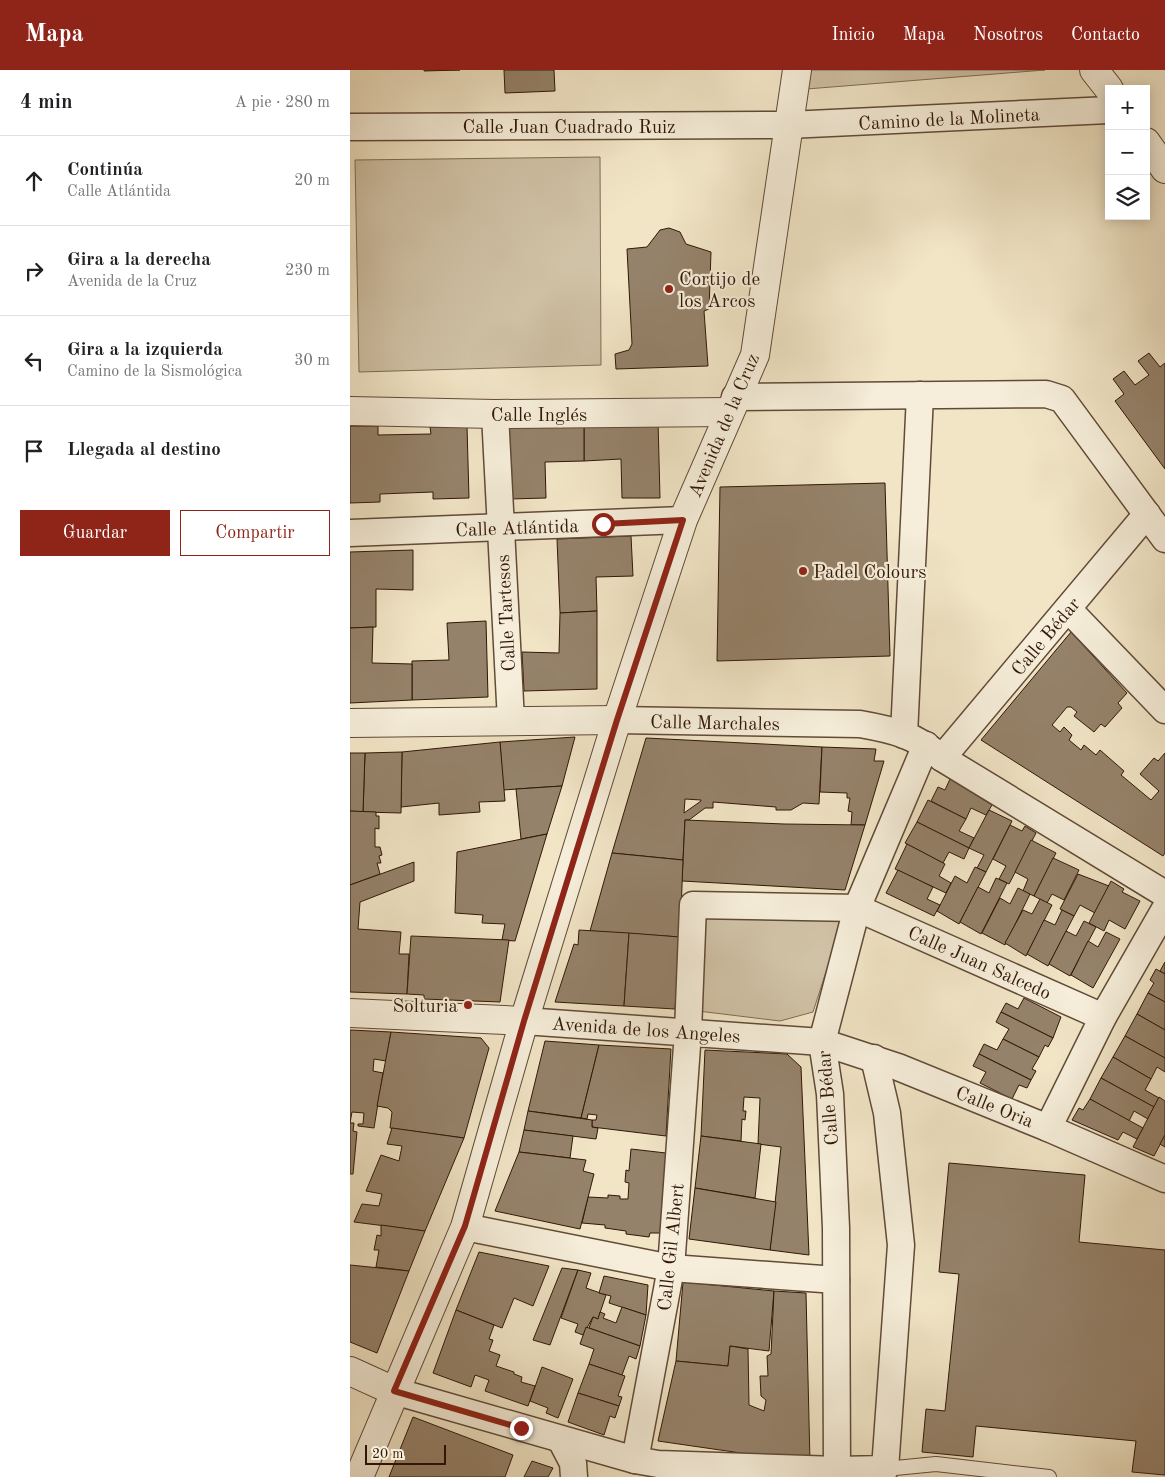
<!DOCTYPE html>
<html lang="es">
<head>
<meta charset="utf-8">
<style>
	body { margin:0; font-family:"Old Standard TT",serif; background:#f2f2f2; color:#202124 }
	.controls { position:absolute; right:15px; top:15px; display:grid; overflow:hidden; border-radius:0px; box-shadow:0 2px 12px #0003 }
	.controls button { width:45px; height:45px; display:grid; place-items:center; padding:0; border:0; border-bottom:1px solid #e0e0e0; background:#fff; color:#202124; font:25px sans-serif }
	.scale { position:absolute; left:15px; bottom:12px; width:81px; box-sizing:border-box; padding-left:5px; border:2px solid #311707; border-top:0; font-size:14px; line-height:18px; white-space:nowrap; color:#311707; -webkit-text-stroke:4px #f6eeda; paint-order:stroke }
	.stop { position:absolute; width:15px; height:15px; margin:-11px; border:4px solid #8f2418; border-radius:50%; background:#fff }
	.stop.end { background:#8f2418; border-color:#fff; box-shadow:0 1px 5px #0008 }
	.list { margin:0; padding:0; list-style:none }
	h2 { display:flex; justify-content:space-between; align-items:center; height:65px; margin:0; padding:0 20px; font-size:21px }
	h2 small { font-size:16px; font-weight:400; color:#757577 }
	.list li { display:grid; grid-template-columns:32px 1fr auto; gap:15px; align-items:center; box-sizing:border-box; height:90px; padding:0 20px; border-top:1px solid #e0e0e0 }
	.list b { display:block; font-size:19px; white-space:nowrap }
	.list p { margin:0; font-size:16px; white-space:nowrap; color:#757577 }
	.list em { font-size:16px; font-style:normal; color:#757577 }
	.actions { display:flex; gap:10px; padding:15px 20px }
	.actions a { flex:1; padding:11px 0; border:1px solid #8f2418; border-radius:0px; text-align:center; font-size:18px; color:#8f2418 }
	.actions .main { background:#8f2418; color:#fff }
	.icon { flex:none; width:28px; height:28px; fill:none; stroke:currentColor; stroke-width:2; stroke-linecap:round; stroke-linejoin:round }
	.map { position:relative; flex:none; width:815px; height:1407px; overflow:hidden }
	header { display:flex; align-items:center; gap:30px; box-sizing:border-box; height:70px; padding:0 25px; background:#8f2418; color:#fff }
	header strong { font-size:24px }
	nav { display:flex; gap:28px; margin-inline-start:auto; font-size:18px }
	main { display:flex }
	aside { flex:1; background:#fff }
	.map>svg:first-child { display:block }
	.green { fill:#d0c2a6; stroke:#806c56 }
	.building { fill:#95826a; stroke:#311707; fill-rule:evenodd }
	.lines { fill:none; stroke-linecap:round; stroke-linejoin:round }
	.service-casing { stroke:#614a37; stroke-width:16 }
	.minor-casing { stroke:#614a37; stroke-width:29 }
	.tertiary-casing { stroke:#614a37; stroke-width:30 }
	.service { stroke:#f6eeda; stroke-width:14 }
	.minor { stroke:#f6eeda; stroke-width:26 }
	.tertiary { stroke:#f6eeda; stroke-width:28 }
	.route { stroke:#8f2418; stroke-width:6 }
	.poi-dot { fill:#8f2418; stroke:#f6eeda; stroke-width:2 }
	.labels { text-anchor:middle; stroke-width:4.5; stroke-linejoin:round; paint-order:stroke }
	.street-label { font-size:19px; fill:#311707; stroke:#f6eeda }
	.poi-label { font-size:19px; fill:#311707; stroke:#f6eeda; text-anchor:start }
</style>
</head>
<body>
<header>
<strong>Mapa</strong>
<nav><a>Inicio</a><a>Mapa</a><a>Nosotros</a><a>Contacto</a></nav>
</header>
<main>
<aside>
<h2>4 min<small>A pie · 280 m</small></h2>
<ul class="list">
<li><svg class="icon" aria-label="ahead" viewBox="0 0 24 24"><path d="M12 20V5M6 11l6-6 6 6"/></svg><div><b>Continúa</b><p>Calle Atlántida</p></div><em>20 m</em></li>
<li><svg class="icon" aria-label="right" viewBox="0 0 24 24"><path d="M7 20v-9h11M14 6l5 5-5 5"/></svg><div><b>Gira a la derecha</b><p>Avenida de la Cruz</p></div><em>230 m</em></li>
<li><svg class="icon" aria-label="left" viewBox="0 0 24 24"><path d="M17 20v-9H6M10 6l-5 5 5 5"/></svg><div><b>Gira a la izquierda</b><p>Camino de la Sismológica</p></div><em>30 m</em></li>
<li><svg class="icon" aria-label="arrive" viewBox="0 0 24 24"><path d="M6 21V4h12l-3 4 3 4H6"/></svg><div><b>Llegada al destino</b></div></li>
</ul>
<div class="actions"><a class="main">Guardar</a><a>Compartir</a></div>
</aside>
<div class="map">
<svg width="815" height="1407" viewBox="0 0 815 1407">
	<rect width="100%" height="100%" fill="#f1e5c6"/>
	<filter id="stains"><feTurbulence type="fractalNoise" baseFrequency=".004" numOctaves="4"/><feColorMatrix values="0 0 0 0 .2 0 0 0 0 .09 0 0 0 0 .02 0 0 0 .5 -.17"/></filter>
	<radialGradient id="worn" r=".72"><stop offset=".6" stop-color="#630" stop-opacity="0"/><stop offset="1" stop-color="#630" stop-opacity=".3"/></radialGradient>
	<g class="green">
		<polygon points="447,0 695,0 444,20"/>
		<polygon points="250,87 251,295 9,302 5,90"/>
		<polygon points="343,835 494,846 463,942 430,951 348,941"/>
	</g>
	<g class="building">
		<polygon points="74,0 110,0 74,1"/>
		<polygon points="154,0 204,0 205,21 155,23"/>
		<polygon points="319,158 330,162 336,174 361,182 359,239 354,241 358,296 266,299 265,284 279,280 282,274 277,179 297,177 310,160"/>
		<polygon points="799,283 810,297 815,293 815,399 765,331 774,324 763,309 774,301 785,315 799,305 788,291"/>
		<polygon points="308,350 310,428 272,428 271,389 234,391 234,353"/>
		<polygon points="234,353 234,391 195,392 196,428 159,429 158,354"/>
		<polygon points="0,356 28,356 28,365 81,364 80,357 117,356 119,428 83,429 83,422 30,424 30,432 0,433"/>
		<polygon points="535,413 540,586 367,591 370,417"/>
		<polygon points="281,466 283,506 246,507 247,541 210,543 207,469"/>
		<polygon points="63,480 63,520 26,519 26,557 0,558 0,482"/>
		<polygon points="247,541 247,619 174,621 172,582 209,583 210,543"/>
		<polygon points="136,551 138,627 62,630 62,591 99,590 97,553"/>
		<polygon points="23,557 22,593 62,594 62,630 0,633 0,558"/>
		<polygon points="721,562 777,623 768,633 772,638 755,657 751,654 744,662 724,646 727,642 721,637 717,637 702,655 710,662 714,657 722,665 719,670 731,680 734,675 746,685 750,680 774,701 771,705 801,730 809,721 790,704 804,688 808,691 815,683 815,783 813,786 631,670"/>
		<polygon points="225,667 212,716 153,720 150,672"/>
		<path d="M296,668L472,677L469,734L453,733L441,740H426V737L363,732V738H355L339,750H335L333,790L262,783ZM335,729L351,730V731L334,743Z"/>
		<polygon points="150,672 155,731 129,732 130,742 89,745 89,733 51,737 52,682"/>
		<polygon points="472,677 526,679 524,691 534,691 515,755 501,755 502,742 498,741 500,728 497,728 497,723 470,722"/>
		<polygon points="52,682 51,743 13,742 15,683"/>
		<polygon points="0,683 15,683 13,742 0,741"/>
		<polygon points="600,709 642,735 636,745 621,738 616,749 581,731 588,717 595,720"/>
		<polygon points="212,716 197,764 171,769 166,719"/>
		<polygon points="578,730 616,749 609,761 624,768 619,778 567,752"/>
		<polygon points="639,740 662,751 636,802 627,798 634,785 619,778"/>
		<polygon points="0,741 26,742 26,746 29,746 29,759 25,758 25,777 30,777 32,785 29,786 31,793 27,793 30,804 0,815"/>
		<polygon points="335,750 434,754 515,755 495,820 332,811"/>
		<polygon points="567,752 619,778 614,789 599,782 593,793 555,773"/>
		<polygon points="660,755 672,761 675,756 686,763 659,814 649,809 656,796 643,789"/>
		<polygon points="197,764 165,871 152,870 155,854 132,853 133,845 105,843 107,782"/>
		<polygon points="681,770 706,783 684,826 673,821 678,809 665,802"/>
		<polygon points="557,774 595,794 589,806 601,813 596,823 545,799"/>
		<polygon points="262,783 333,790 330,867 240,861"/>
		<polygon points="703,788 729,800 714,830 702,824 697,833 684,826"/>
		<polygon points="64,792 64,811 10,832 8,859 51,862 49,884 59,884 57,924 0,922 0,815"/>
		<polygon points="625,797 636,802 609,854 587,841 605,806 617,813"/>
		<polygon points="548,800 583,817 577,829 590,835 584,846 536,823"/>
		<polygon points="728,804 759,816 745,843 730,835 724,846 710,839"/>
		<polygon points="646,808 657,813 631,864 610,852 628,817 639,823"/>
		<polygon points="761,811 774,819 772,822 790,831 775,859 759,850 754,861 739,853"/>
		<polygon points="668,818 680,824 655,875 632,863 650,828 660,834"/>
		<polygon points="690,829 702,835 676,886 655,873 673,840 682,844"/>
		<polygon points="712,840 724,846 698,896 677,884 694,850 705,855"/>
		<polygon points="734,851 746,857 720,906 699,894 716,861 726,866"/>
		<polygon points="229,860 279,863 274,936 205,932 224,874 228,875"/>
		<polygon points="756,862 770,869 743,918 721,905 738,871 748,877"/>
		<polygon points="279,863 330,867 325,939 274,936"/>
		<polygon points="61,866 159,870 150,932 74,929 74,925 57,924"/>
		<polygon points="815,892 815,904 810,901"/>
		<polygon points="806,899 815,904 815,932 798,923 804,913 800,910"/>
		<polygon points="798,923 815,932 815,960 787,944"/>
		<polygon points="674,928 711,947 703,968 651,942 656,933 668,939"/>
		<polygon points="651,942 703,968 698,977 695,975 689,987 653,969 659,959 646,952"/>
		<polygon points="787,944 815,960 815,988 775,966"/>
		<polygon points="0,960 41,962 36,991 24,989 23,1001 33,1003 24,1058 8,1056 8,1054 13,1054 14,1043 2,1042 0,1053"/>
		<polygon points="41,962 131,968 139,978 114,1068 40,1058 42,1042 38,1038 27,1036"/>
		<polygon points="775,966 815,988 815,1002 807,997 801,1009 763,987"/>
		<polygon points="653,969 689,987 682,999 686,1001 681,1010 629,984 634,974 647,980"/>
		<polygon points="195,971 249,975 231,1048 178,1041"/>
		<polygon points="249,975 321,979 316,1066 242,1057 242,1050 246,1050 247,1045 238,1044 237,1049 231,1048"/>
		<polygon points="355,980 437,984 451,997 459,1185 420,1180 431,1077 408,1074 410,1028 394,1027 393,1041 396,1041 395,1050 392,1049 391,1071 351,1066"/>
		<polygon points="629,984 681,1010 677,1018 669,1015 662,1029 630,1013 636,1002 623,996"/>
		<polygon points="763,987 801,1009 795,1020 809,1028 804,1037 751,1008"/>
		<polygon points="751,1008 804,1037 798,1049 784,1041 779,1051 740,1029"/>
		<polygon points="809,1027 815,1031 815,1065 804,1086 783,1077"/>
		<polygon points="740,1029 793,1058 787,1069 773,1062 768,1070 722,1050 729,1038 733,1040"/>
		<polygon points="178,1041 242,1050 242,1057 248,1058 246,1069 174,1060"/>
		<polygon points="0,1053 4,1053 3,1061 7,1062 3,1104 0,1104"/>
		<polygon points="42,1058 114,1068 75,1161 4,1152 12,1134 29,1136 32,1124 16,1121 31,1085 49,1091 52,1076 37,1074"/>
		<polygon points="174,1060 223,1066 220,1088 169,1082"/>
		<polygon points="815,1065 815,1077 810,1074"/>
		<polygon points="351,1066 411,1074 405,1128 345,1118"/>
		<polygon points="281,1079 316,1083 310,1163 300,1163 299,1167 276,1164 276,1161 255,1158 255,1155 232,1153 238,1127 258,1128 258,1125 270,1126 270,1129 278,1129 279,1113 275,1112 276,1100 279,1101"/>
		<polygon points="169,1082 236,1090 233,1101 244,1104 230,1159 145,1141"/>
		<polygon points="599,1093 735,1105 729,1172 815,1180 815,1405 782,1402 786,1371 626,1356 623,1387 572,1382 576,1339 595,1341 609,1204 589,1202"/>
		<polygon points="345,1118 426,1132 420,1180 339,1169"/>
		<polygon points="31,1155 75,1161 59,1201 26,1197 29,1180 24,1180 27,1165 31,1166"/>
		<polygon points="129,1182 199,1196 183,1236 164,1228 152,1258 106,1240"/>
		<polygon points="0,1195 59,1201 27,1283 0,1272"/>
		<polygon points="212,1198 228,1200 200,1275 183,1270"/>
		<polygon points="228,1200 241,1203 236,1218 256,1225 248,1249 243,1247 233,1265 225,1262 228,1254 211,1248"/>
		<polygon points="254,1206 298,1215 296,1245 259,1233 261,1226 249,1223"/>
		<polygon points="333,1212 424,1221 419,1281 380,1276 378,1296 326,1291"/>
		<polygon points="424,1221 456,1223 460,1393 308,1371 326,1291 378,1296 380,1276 398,1279 399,1335 414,1341 416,1330 411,1326 410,1306 418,1306 417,1286 421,1284"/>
		<polygon points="272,1237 296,1245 290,1276 239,1258 243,1247 248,1249 250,1242 255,1244 253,1248 266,1253"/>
		<polygon points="106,1240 144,1255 139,1269 143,1270 139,1281 150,1285 146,1296 164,1302 164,1304 172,1307 171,1312 185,1316 178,1336 135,1321 139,1310 125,1305 121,1317 83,1303"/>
		<polygon points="236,1257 290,1276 286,1289 279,1286 272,1305 239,1294 244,1279 230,1274"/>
		<polygon points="239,1294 275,1306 268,1326 272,1327 269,1336 228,1323"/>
		<polygon points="192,1297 223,1309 208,1348 196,1343 198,1338 180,1331"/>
		<polygon points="228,1323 269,1336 265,1348 260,1346 254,1365 218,1352"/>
		<polygon points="63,1347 163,1385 155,1407 39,1407"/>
		<polygon points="182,1391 203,1398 198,1407 174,1407"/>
	</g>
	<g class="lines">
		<defs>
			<polyline id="service" points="535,1399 586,1394 699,1407"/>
			<g id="minor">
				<polyline points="0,57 438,55 759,40"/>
				<polyline points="385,327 696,324 712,329 815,469"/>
				<polyline points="145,344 161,651"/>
				<polyline points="0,463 333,450"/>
				<polyline points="718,539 815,640"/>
				<path d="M267,650L510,654C544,660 565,665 592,688L815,824"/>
				<polyline points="554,665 570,325"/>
				<polyline points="592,688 797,444"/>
				<polyline points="174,951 472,972 548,997 698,1058 815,1109"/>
				<polyline points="698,1058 753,947 815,839"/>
				<polyline points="115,1157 321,1198 486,1210"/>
				<polyline points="44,1321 285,1390 308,1394 487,1400 535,1399 551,1175 537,1043 524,988"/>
				<polyline points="211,1370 223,1393 224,1407"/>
				<polyline points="285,1390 321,1198 338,962 343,835 507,838 753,947"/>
				<polyline points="487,1400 486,1158 480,1024 472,972 507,838 576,675"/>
			</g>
			<g id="tertiary">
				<polyline points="744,0 759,19"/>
				<polyline points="796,72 815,99"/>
				<polyline points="0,341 145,344 378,342"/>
				<polyline points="0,653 267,650"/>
				<polyline points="0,943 174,951"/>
				<polyline points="0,1301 44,1321"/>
				<polyline points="9,1407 115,1157 174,951 267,650 333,450 405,285 447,0"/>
			</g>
		</defs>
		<use href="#service" class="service-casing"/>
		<use href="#minor" class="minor-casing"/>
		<use href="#tertiary" class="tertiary-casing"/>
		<use href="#service" class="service"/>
		<use href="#minor" class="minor"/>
		<use href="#tertiary" class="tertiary"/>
	</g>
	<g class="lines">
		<polyline class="route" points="171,1358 44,1321 115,1156 174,951 267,650 333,450 253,454"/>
	</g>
	<g class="poi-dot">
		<circle cx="319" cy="219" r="5"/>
		<circle cx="453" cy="501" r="5"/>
		<circle cx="118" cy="935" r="5"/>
	</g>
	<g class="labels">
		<g class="street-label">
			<text transform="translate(599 48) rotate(-3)" y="7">Camino de la Molineta</text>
			<text x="219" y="63">Calle Juan Cuadrado Ruiz</text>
			<text x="189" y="351">Calle Inglés</text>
			<text transform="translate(373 355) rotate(-67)" y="7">Avenida de la Cruz</text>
			<text transform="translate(167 457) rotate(-2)" y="7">Calle Atlántida</text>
			<text transform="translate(155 543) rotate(-93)" y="7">Calle Tartesos</text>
			<text transform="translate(695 566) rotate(-50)" y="7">Calle Bédar</text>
			<text transform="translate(365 652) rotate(1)" y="7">Calle Marchales</text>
			<text transform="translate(630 892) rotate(24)" y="7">Calle Juan Salcedo</text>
			<text transform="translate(296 959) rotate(4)" y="7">Avenida de los Angeles</text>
			<text transform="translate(477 1028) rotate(-95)" y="7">Calle Bédar</text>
			<text transform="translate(645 1036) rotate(22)" y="7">Calle Oria</text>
			<text transform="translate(320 1177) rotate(-84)" y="7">Calle Gil Albert</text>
		</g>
		<g class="poi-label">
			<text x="329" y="215">Cortijo de<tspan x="329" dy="22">los Arcos</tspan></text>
			<text x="463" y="508">Padel Colours</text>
			<text x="108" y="942" text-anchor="end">Solturia</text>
		</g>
	</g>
	<rect width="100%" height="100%" filter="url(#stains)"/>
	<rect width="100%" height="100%" fill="url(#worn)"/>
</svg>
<div class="controls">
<button>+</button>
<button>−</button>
<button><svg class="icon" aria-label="layers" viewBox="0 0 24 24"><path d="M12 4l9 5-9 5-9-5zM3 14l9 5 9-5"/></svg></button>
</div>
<div class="scale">20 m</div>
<div class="stop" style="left:253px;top:454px"></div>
<div class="stop end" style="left:171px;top:1358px"></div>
</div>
</main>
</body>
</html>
